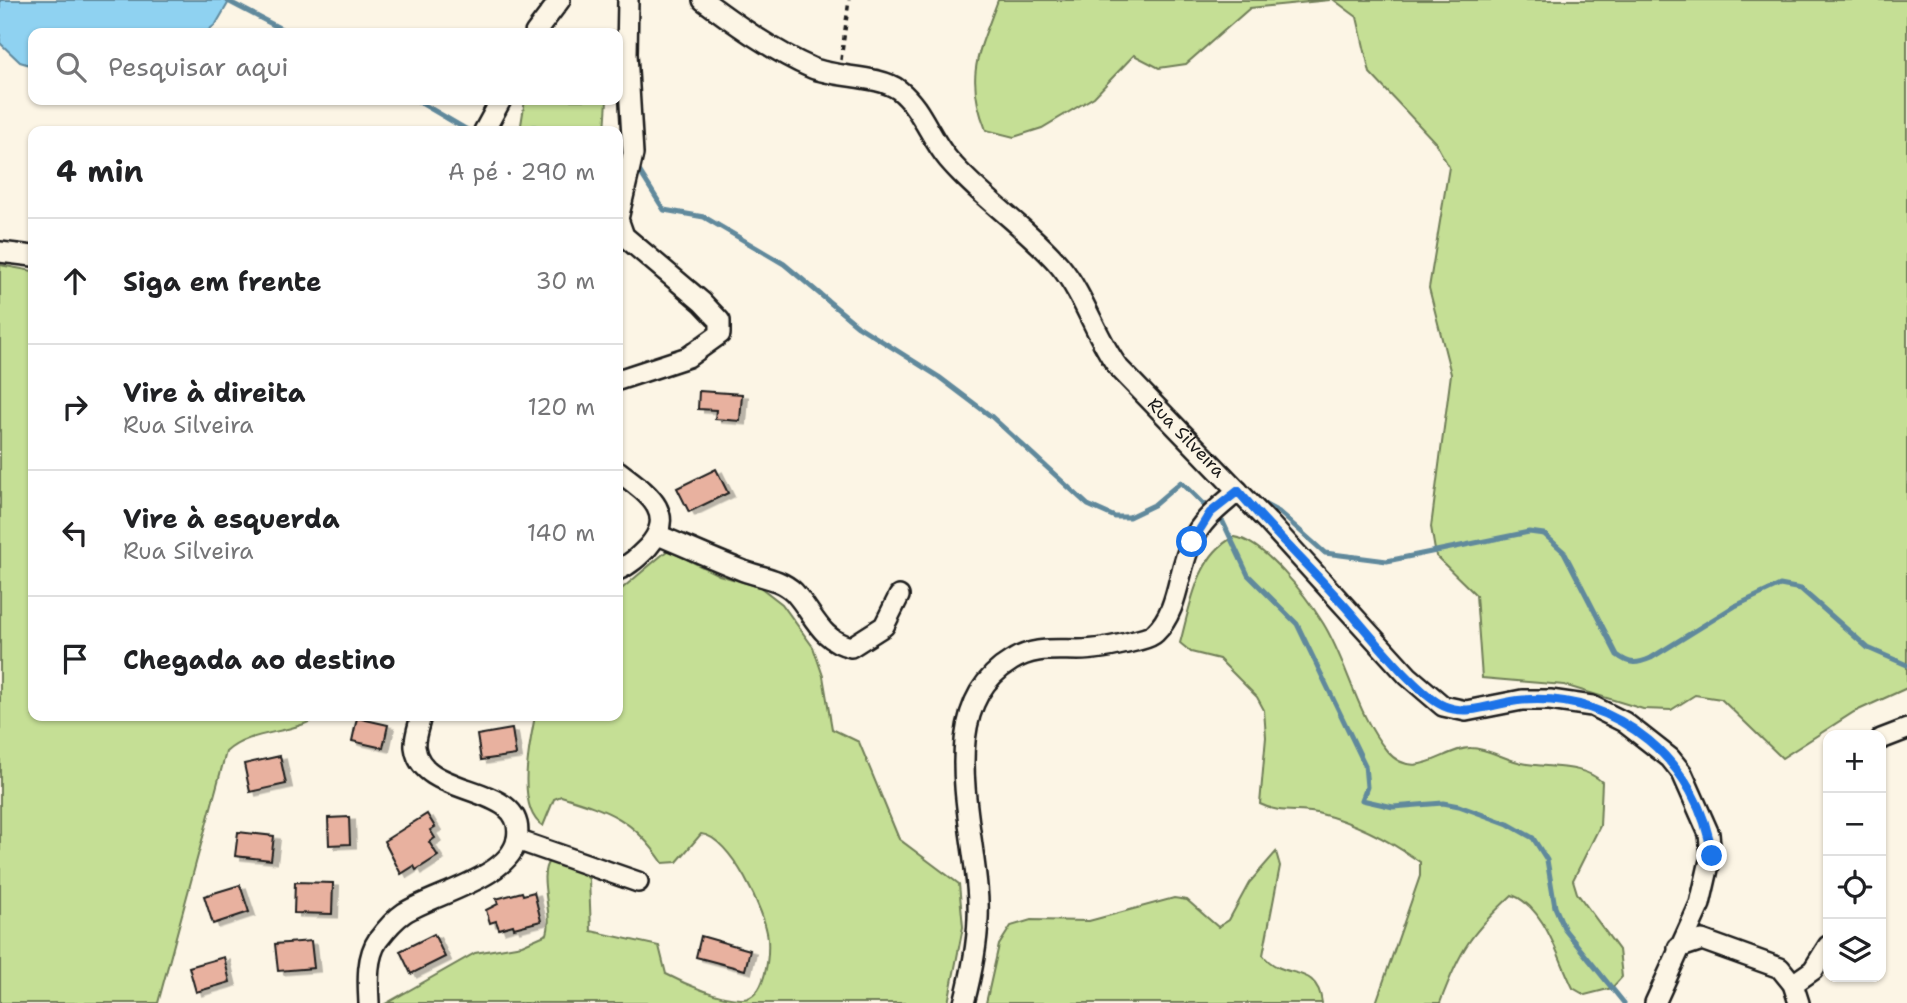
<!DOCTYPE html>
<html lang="pt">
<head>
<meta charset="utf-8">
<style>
	body { margin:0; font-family:"Shantell Sans",sans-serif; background:#f6f6f6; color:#202124 }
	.controls { position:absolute; right:21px; bottom:21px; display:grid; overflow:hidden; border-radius:14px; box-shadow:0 2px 5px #0004 }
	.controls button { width:63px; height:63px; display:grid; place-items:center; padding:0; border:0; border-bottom:2px solid #e0e0e0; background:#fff; color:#202124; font:35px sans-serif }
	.stop { position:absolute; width:21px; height:21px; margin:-16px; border:5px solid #1a73e8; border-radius:50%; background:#fff }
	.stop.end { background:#1a73e8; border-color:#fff; box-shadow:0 2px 7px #0008 }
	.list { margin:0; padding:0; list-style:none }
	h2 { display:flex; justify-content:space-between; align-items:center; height:91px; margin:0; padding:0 28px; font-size:30px }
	h2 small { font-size:23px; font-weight:400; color:#757577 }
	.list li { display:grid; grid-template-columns:46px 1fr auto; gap:21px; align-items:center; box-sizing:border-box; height:126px; padding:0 28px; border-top:2px solid #e0e0e0 }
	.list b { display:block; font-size:26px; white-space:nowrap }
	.list p { margin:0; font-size:23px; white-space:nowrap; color:#757577 }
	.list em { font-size:23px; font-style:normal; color:#757577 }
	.icon { flex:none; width:38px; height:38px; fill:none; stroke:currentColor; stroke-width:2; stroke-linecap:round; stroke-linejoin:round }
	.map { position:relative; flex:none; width:1907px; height:1003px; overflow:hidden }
	.search { position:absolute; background:#fff; box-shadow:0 2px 5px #0004; left:28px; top:28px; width:595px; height:77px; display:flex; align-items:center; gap:18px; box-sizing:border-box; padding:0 24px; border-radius:14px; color:#757577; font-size:26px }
	.panel { position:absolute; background:#fff; box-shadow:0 2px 5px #0004; left:28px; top:126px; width:595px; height:595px; border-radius:14px }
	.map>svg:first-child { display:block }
	.green { fill:#c5df95; stroke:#707e58; stroke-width:2 }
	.water { fill:#8fd2f1; stroke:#61899c; stroke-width:2 }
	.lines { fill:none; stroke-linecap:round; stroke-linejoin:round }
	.stream { stroke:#61899c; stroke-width:5 }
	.building { fill:#e8b19f; stroke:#1c1c1c; stroke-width:2; filter:url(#shadow) }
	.street-casing { stroke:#1c1c1c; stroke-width:24 }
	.path { stroke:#1c1c1c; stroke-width:3.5; stroke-dasharray:5 5; stroke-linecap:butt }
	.street { stroke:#fcf5e5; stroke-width:19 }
	.route { stroke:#1a73e8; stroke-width:9 }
	.labels { text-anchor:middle; stroke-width:5; stroke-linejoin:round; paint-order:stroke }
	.street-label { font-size:18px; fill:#1c1c1c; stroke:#fcf5e5 }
</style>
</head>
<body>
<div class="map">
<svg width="1907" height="1003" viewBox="0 0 1907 1003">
	<defs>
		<filter id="shadow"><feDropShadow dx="6" dy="3.5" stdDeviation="0" flood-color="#0004"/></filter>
	</defs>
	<rect width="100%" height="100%" fill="#fcf5e5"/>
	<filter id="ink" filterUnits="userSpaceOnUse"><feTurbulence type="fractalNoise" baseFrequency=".0143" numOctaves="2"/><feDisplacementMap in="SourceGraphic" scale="14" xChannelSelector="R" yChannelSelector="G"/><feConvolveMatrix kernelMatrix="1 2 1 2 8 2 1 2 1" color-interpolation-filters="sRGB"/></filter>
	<g filter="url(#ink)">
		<g class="green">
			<path d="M998,0H1330L1250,8L1186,64L1159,68L1134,55L1094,97L1042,128L1014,137L986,130C964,75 979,52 998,0Z"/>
			<polygon points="1334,0 1907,0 1907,688 1854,712 1782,758 1721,699 1695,695 1671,710 1643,709 1564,685 1482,678 1476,595 1436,556 1431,527 1451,374 1429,288 1449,167 1435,142 1370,73 1357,17"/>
			<polygon points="525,100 607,100 605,131 520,131"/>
			<path d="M0,265L33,271V716H320C292,735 251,729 226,752L158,1003H0Z"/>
			<path d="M1234,537C1263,540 1307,597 1323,623C1348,663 1356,714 1387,751C1415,784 1445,747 1471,748C1487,748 1506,760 1522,763C1548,769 1582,763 1602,782L1600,826L1573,880L1577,893L1619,950L1622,977L1612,988L1585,995L1573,988C1558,958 1545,907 1512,895C1470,934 1460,950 1440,1003H1376L1420,876V862C1389,840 1354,822 1317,813C1297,809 1279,814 1260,804L1266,737L1264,710L1257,697L1219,659L1191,652L1180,643C1190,607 1197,555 1234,537Z"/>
			<path d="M668,550L719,575L760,587L782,604L813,647L823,676L832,729L859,742L899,839L959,884L963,927L948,1003H387L475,953L522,945L547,934C554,913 536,875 550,860L577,868L589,879L591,931L659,946L666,974C685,984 721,1000 743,999C766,998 769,956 768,939C766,913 730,836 701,834L677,862L663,863C633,819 610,811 561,796L554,799L543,826C515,809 530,742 535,716H618V592Z"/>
			<path d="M1276,852L1280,866L1263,955C1283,982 1317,961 1322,1003H986L999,945L1011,926L1031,920L1089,921L1174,898L1187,900L1218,927L1229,920L1249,883Z"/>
		</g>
		<polygon class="water" points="0,0 230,0 216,24 205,33 33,33 33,66 20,62 0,43"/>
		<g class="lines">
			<g class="stream">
				<polyline points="226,0 289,33"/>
				<polyline points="416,100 469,131"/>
				<polyline points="519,131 534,127 560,131"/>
				<polyline points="640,172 664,210 704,217 784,264 858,326 939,377 992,417 1088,505 1115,517 1129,517 1154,505 1181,482 1207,508"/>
				<path d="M1260,502L1279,512L1325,553L1387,561L1529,532L1544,534L1564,552L1617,655C1630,665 1637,664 1651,658L1735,606L1780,585L1801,589L1868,648L1907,665"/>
				<polyline points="1223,522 1248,575 1297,624 1365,765 1367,787 1362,800 1393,807 1443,803 1459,806 1508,824 1533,838 1547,860 1555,907 1565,930 1624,1003"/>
			</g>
		</g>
		<g class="building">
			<polygon points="699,391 742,394 740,421 715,419 716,410 698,409"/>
			<polygon points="716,469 728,493 689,512 677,488"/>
			<polygon points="357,718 388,725 383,748 352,741"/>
			<polygon points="512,729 516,755 481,760 477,735"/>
			<polygon points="280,756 286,784 250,792 244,764"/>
			<polygon points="427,814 435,827 430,830 435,838 429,842 438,856 416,870 414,866 401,874 384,841"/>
			<polygon points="349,817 350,844 329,845 328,818"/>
			<polygon points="238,832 274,836 271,860 235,856"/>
			<polygon points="295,882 333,883 332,914 294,913"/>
			<polygon points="240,885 249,912 213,924 204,896"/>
			<polygon points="522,892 523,895 534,892 541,921 514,928 513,925 499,929 496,921 490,923 486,910 498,904 496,899"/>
			<polygon points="434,934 445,957 411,974 400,951"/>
			<polygon points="701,936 750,950 745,970 696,957"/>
			<polygon points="311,941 314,968 278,971 275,944"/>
			<polygon points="224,957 230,982 196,992 189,967"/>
		</g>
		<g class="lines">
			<defs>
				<g id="street">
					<path id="s1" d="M703,0C737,25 773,51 812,68C836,78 879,75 899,90C921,107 930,138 948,159C982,199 1027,227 1060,266C1085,296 1095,336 1118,367L1268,522L1408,676L1443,706L1466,711L1522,700H1550L1592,706L1624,722L1670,758L1682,773L1709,834L1711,856L1700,904L1655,1003"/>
					<polyline points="535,33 560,0"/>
					<polyline points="484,131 501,100"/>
					<polyline points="0,252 33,256"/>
					<polyline points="618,380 688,357 720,334 720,321 702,302 624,236 618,219 633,154 627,54 628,0"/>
					<path d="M618,471C645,492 679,512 648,547C639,556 630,565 618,570"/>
					<path d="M658,535C687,547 715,560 744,571C761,577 781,579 794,592C814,614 820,640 851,647L884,626L899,596"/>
					<polyline points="1881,739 1907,729"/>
					<polyline points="517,840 638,882"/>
					<polyline points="1678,948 1702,940 1780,968 1793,984 1799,1003"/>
					<polyline points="1793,984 1813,970 1828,946"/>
					<path d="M369,1003C368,984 366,957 378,940C384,932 395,919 404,913C433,894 510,878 517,839C528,781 421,800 415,747C414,738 419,725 421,716"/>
					<path d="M964,1003C971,976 977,948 978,919C982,841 927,711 1011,661C1033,647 1053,650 1078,650C1097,650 1116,646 1135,641C1141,639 1150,638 1155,633C1180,609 1177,571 1192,541C1203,518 1220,507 1238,491"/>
				</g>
			</defs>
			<use href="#street" class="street-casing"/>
			<polyline class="path" points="841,60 849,0"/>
			<use href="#street" class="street"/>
		</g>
	</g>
	<g class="lines" filter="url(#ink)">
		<path class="route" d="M1192,542L1210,513L1238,491C1271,530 1309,566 1343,604C1365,628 1417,695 1444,706C1470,717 1496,702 1523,700C1617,692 1700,763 1712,856"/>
	</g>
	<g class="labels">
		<g class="street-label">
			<text dy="6" stroke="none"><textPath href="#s1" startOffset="674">Rua Silveira</textPath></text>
		</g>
	</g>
</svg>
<div class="controls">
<button>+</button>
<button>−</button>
<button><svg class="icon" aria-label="locate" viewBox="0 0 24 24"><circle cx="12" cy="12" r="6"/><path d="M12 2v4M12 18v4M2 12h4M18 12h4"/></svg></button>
<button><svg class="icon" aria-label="layers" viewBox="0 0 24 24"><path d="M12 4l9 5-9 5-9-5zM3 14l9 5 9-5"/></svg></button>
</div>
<div class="stop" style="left:1192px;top:542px"></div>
<div class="stop end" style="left:1712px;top:856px"></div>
<div class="search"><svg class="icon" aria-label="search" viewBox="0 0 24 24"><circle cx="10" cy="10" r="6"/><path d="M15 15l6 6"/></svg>Pesquisar aqui</div>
<section class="panel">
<h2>4 min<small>A pé · 290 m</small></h2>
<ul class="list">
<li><svg class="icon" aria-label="ahead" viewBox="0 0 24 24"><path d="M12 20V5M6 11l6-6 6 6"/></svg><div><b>Siga em frente</b></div><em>30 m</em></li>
<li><svg class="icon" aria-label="right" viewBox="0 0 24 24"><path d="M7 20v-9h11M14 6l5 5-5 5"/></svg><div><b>Vire à direita</b><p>Rua Silveira</p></div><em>120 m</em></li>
<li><svg class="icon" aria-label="left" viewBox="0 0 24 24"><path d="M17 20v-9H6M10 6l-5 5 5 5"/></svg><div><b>Vire à esquerda</b><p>Rua Silveira</p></div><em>140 m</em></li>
<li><svg class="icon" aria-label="arrive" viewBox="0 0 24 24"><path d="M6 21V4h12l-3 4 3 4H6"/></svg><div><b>Chegada ao destino</b></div></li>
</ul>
</section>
</div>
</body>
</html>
